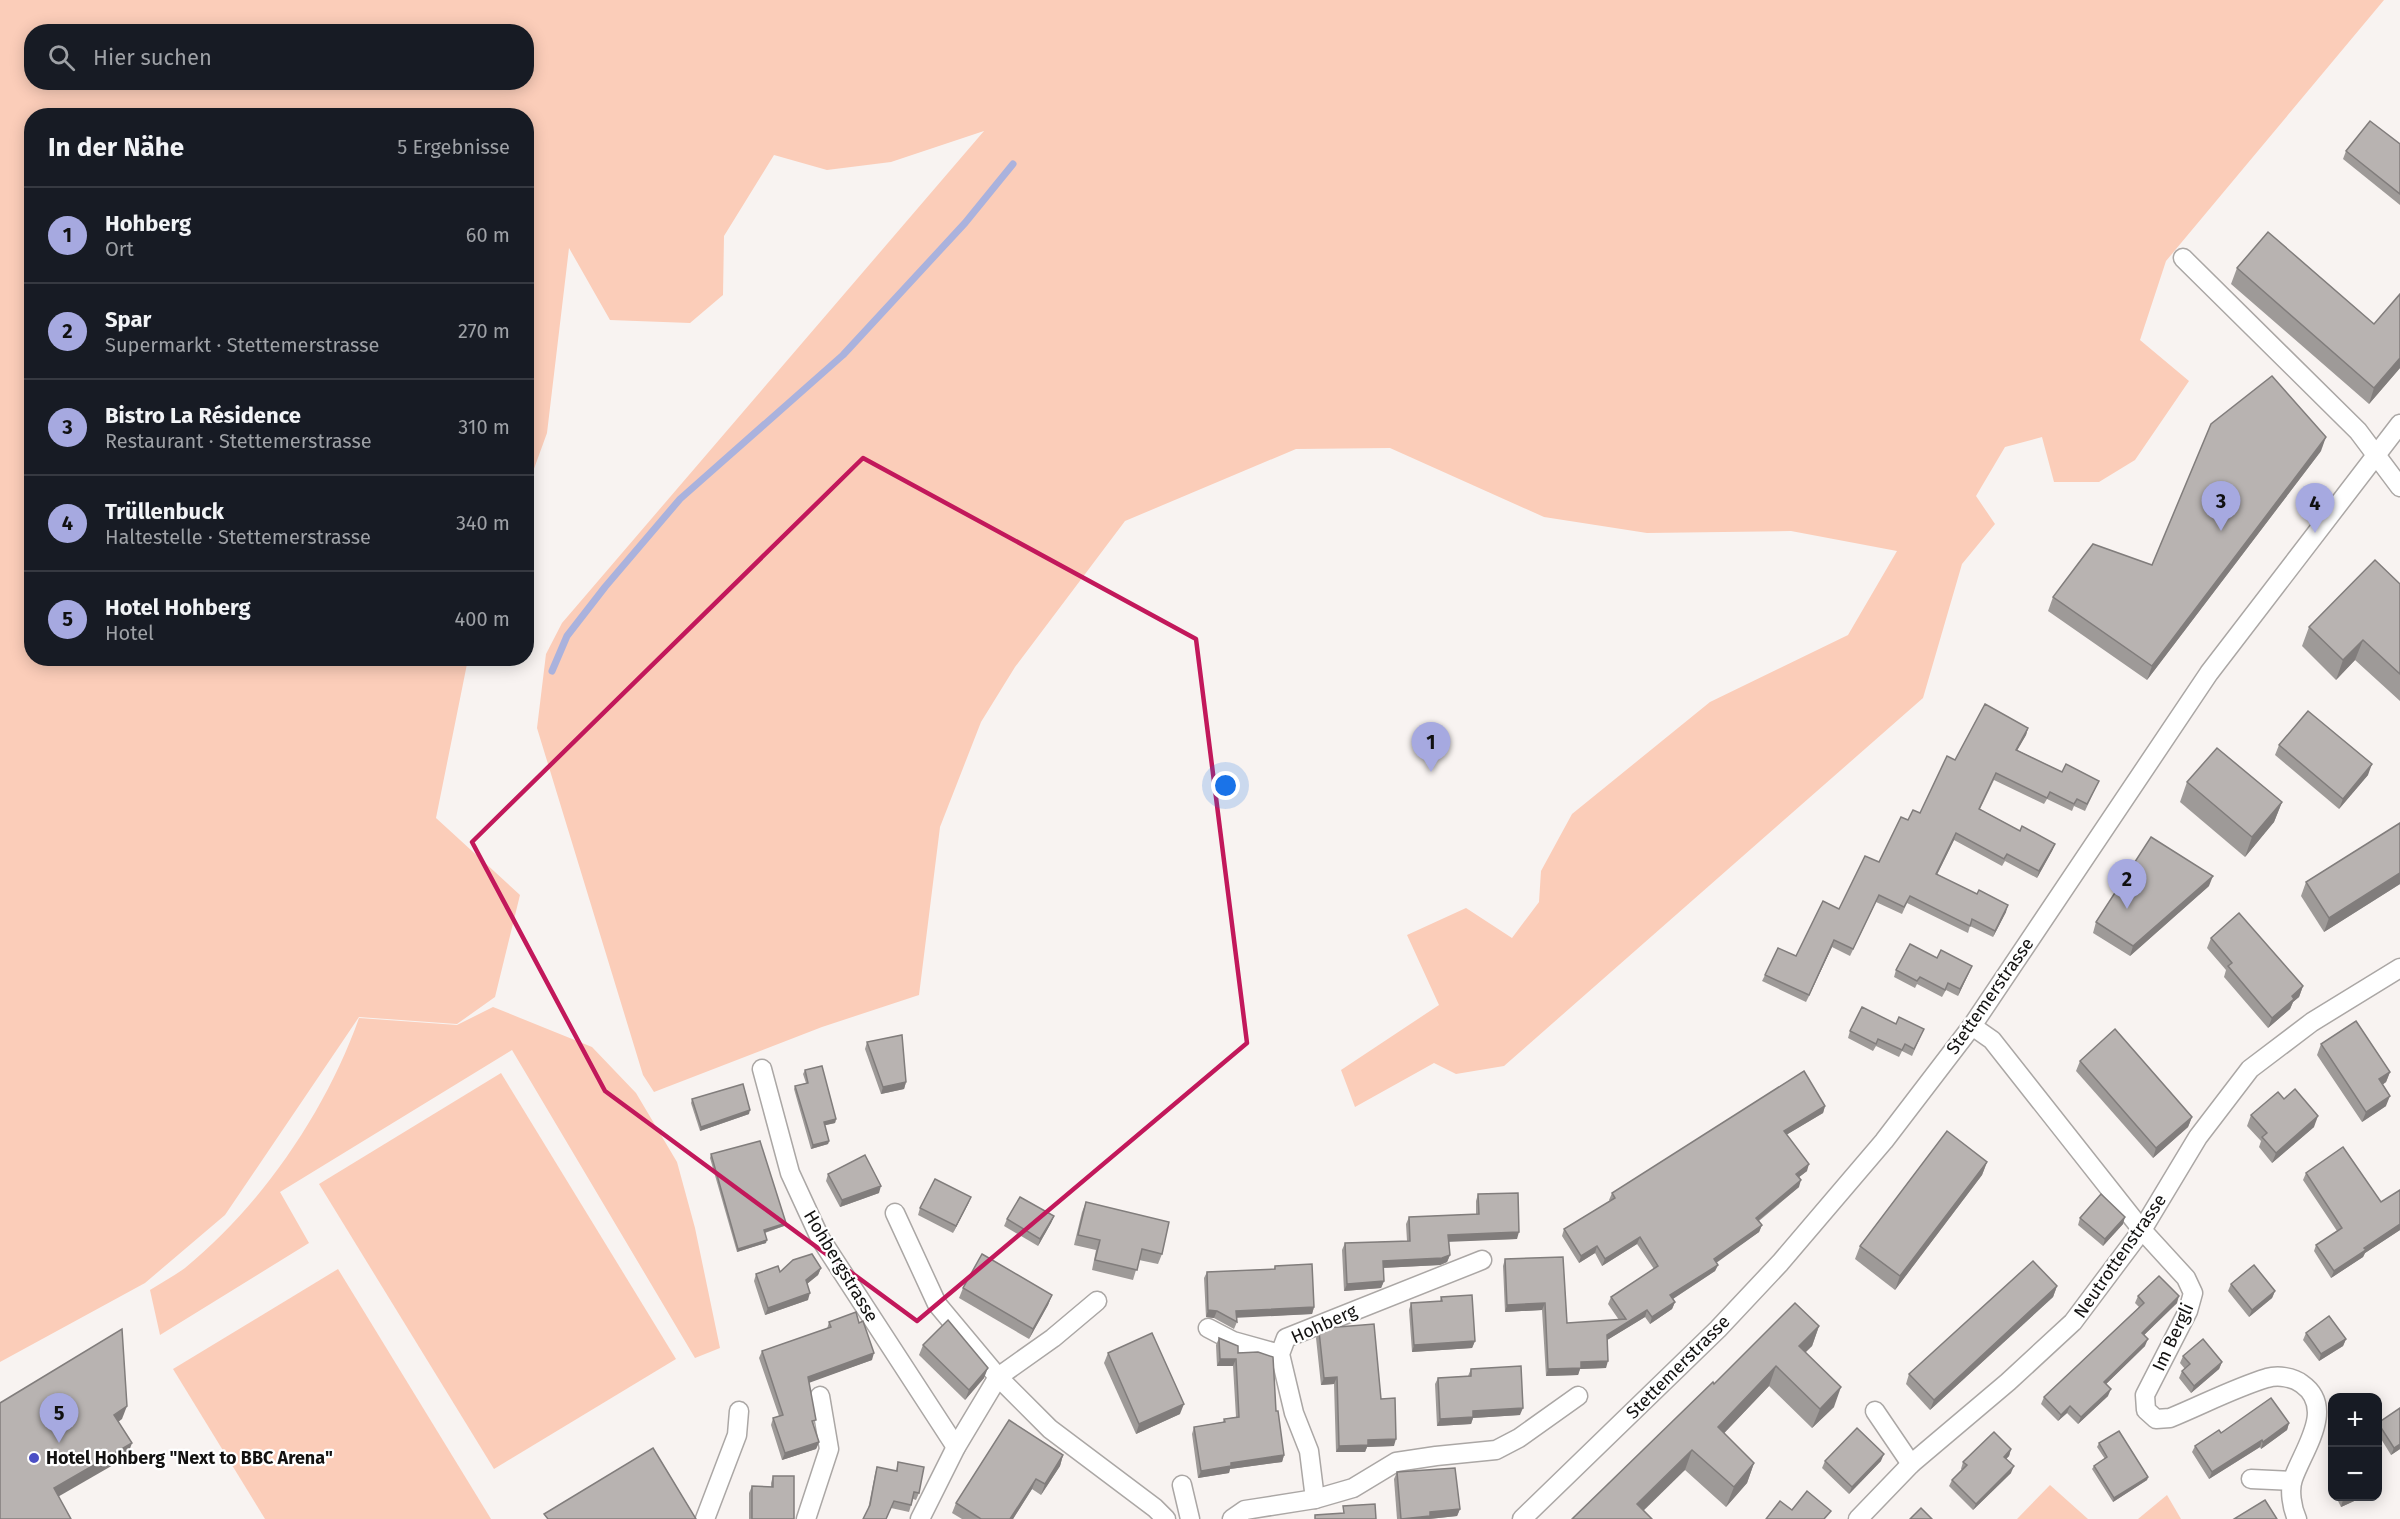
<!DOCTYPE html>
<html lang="de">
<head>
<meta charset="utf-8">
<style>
	body { margin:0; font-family:"Fira Sans",sans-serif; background:#242831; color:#f1f3f6 }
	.controls { position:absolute; right:18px; bottom:18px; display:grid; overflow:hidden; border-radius:12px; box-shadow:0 3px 15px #0003 }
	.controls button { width:54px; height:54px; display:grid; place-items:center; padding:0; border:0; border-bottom:2px solid #363941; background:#171b24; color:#f1f3f6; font:30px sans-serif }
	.you { position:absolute; left:1226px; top:786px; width:21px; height:21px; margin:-15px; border:4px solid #fff; border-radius:50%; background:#1a73e8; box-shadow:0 0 0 9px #1a73e833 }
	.badge { display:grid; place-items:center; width:39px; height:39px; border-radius:50%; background:#a6a9e0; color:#111; font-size:20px; font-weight:700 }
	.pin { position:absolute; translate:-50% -50px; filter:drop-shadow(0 2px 3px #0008) }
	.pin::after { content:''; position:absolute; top:32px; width:21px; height:18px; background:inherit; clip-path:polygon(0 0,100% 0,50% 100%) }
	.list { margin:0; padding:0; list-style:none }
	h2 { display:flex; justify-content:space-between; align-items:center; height:78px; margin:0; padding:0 24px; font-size:26px }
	h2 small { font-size:20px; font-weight:400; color:#9ea1a6 }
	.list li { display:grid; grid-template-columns:39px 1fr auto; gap:18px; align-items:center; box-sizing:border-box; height:96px; padding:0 24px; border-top:2px solid #363941 }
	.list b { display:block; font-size:22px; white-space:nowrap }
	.list p { margin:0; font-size:20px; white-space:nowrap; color:#9ea1a6 }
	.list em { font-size:20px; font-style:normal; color:#9ea1a6 }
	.icon { flex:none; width:33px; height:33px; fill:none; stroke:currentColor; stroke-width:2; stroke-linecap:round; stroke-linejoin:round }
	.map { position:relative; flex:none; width:2400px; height:1519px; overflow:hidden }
	.search { position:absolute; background:#171b24; box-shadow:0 3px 15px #0003; left:24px; top:24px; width:510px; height:66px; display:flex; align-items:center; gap:15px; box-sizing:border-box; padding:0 21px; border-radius:24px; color:#9ea1a6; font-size:22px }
	.panel { position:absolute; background:#171b24; box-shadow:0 3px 15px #0003; left:24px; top:108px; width:510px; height:558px; border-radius:24px }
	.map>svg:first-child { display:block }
	.green { fill:#fbcdb9; fill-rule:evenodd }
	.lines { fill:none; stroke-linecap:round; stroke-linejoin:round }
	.stream { stroke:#aab2dd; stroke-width:7 }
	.minor-casing { stroke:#aba7a5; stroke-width:21 }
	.minor { stroke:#fff; stroke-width:18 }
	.wall { fill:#9e9a98 }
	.shaded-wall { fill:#817d7c }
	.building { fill:#b8b3b1; stroke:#817d7c; stroke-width:1.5 }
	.marked { fill:none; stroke:#c2185b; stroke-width:4.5; stroke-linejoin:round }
	.poi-dot { fill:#4b4fc5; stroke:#fff; stroke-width:2 }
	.labels { text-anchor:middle; stroke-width:4.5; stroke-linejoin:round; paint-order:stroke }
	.street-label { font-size:18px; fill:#131211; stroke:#fff }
	.poi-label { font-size:18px; font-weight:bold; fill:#131211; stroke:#fff; text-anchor:start }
</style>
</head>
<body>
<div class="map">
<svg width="2400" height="1519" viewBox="0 0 2400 1519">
	<rect width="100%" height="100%" fill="#f8f3f1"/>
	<g class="green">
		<path d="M0,0H2384L2166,261L2140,340L2189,381L2135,460L2099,482H2054L2042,437L2005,447L1976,496L1995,524L1962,564L1923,698L1504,1066L1456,1074L1434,1063L1355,1107L1341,1070L1439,1005L1407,935L1466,908L1512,938L1539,902L1541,871L1572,814L1710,702L1848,635L1897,551L1791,531L1647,533L1544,517L1390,448L1296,449L1125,521L1015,667L981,722L940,827L919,995L822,1027L654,1092L643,1075L537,728L546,654L562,623L984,131L891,162L827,170L774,155L724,236L723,295L690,323L610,320L569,248L547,433L527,488L526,116H32V658L468,659L436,818L520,895L495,997L457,1024L359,1017L225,1215L145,1283L0,1362ZM32,32H526V82H32Z"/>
		<path d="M493,1007L592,1047L636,1093L677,1162L695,1228L720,1348L695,1358L512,1050L280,1192L309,1243L160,1335L150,1290C161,1283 174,1276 185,1268C262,1205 326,1111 359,1018L457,1025Z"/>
		<polygon points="501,1073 676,1359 494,1469 319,1184"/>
		<polygon points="338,1269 491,1519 265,1519 173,1369"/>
		<polygon points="2050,1485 2088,1519 2017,1519"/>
		<polygon points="2167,1495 2181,1519 2138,1519"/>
	</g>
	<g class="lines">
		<polyline class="stream" points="552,671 567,636 605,587 680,499 843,355 965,223 1013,164"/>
		<defs>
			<g id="minor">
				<polyline points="2183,258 2358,431 2400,487"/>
				<path d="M1972,1026L1992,1040L2142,1230L2186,1278L2193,1293L2188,1311L2145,1395L2146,1410L2156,1419L2170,1418C2202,1405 2234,1388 2267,1378C2278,1375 2293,1377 2302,1384C2336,1408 2303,1450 2293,1479C2289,1490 2292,1508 2297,1519"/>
				<polyline points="762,1069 790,1173 820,1238 956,1447"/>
				<polyline points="895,1213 937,1304 998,1377 1050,1429 1155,1508 1166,1519"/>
				<polyline points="1208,1328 1233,1341 1280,1354"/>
				<polyline points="1875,1411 1911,1464"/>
				<polyline points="2251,1479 2292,1481"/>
				<polyline points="1182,1485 1190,1519"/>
				<polyline points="1315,1499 1309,1451 1294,1413 1280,1354 1286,1338 1482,1260"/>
				<polyline points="705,1519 737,1435 739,1411"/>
				<polyline points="806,1519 829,1449 820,1396"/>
				<polyline points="920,1519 956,1447 998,1377 1053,1338 1097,1301"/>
				<polyline points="1232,1519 1245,1510 1315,1499 1353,1488 1396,1462 1436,1456 1496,1450 1519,1438 1578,1396"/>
				<polyline points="1522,1519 1718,1329 1780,1263 1884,1141 1972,1026 2209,673 2400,424"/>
				<polyline points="1858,1519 1911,1464 2008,1382 2073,1322 2142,1230 2198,1137 2250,1069 2312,1022 2400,968"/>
			</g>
		</defs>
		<use href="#minor" class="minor-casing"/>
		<use href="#minor" class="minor"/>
	</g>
	<g class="wall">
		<polygon points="2400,144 2400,205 2343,159 2346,151"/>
		<polygon points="2237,268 2374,324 2400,294 2400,368 2369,404 2231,284"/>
		<polygon points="2321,451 2147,680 2048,611 2053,597 2152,565"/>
		<polygon points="2400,584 2400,701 2355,660 2336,680 2302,646 2309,627"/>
		<polygon points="2028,728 2026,735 2017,750 2062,772 2099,781 2085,811 2074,806 2072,811 2047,799 2044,804 1994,780 1980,809 2020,831 2055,844 2052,851 2037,878 2005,861 2002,866 1954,840 1937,874 2006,912 1993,937 1970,926 1968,933 1907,903 1902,914 1876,902 1850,956 1832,947 1806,1002 1762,981 1765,975 1796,956 1839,909 1879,862 1908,820 1920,813 1955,760"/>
		<polygon points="2279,745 2368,775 2339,809 2275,755"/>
		<polygon points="2187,782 2282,802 2274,822 2245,857 2180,802"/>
		<polygon points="2400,823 2400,884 2324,932 2301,896 2306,882"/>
		<polygon points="2209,886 2130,956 2093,933 2096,922"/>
		<polygon points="2211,938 2303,986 2299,997 2293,1002 2290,1009 2268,1028 2224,977 2226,970 2207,948"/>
		<polygon points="1937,958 1972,966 1958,996 1946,990 1942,997 1917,984 1915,988 1894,977 1896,970"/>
		<polygon points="1896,1024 1924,1029 1912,1056 1902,1051 1899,1057 1876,1046 1873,1051 1848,1038 1850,1031"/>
		<polygon points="867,1042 906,1082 904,1089 881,1094 865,1049"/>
		<polygon points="2321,1044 2390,1072 2386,1082 2382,1085 2386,1106 2362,1122 2317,1055"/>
		<polygon points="2080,1061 2192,1117 2188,1127 2153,1158 2076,1071"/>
		<polygon points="805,1070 836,1119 835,1123 825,1125 829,1141 828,1144 811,1149 794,1089 795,1086 806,1083 803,1074"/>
		<polygon points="692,1099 749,1114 700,1131 691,1103"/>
		<polygon points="2284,1099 2314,1127 2272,1163 2259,1147 2261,1141 2247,1126 2251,1115"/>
		<polygon points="1825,1106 1823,1113 1786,1135 1807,1171 1799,1177 1799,1187 1759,1221 1762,1225 1759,1232 1716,1262 1718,1265 1715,1271 1673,1299 1675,1302 1672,1309 1650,1324 1645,1317 1607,1340 1606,1368 1580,1369 1578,1375 1546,1376 1542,1310 1505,1312 1503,1266 1505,1259 1567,1323 1619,1320 1608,1304 1611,1297 1654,1269 1637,1244 1602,1266 1595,1253 1579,1263 1562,1236 1564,1229 1610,1201 1609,1200 1612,1193"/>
		<polygon points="711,1154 786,1223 784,1226 765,1233 766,1243 737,1252 710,1158"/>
		<polygon points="1987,1162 1982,1175 1895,1290 1855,1259 1860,1246"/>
		<polygon points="2306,1173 2381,1202 2400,1190 2400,1230 2365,1253 2363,1257 2331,1278 2314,1251 2316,1245 2337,1231 2303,1180"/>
		<polygon points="828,1174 879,1193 840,1207 826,1181"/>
		<polygon points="1478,1194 1517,1239 1449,1241 1450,1255 1447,1262 1440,1265 1383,1268 1384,1281 1381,1288 1344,1291 1342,1250 1345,1243 1407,1241 1406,1224 1409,1217 1476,1214 1476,1201"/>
		<polygon points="971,1197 968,1204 953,1233 918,1215 920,1208"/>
		<polygon points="1086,1202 1162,1254 1158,1264 1139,1260 1133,1280 1092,1270 1096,1250 1074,1245 1082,1212"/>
		<polygon points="1054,1216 1051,1223 1038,1246 1004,1226 1007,1219"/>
		<polygon points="2080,1218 2123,1224 2103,1246 2078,1225"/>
		<polygon points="1275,1266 1314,1307 1312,1314 1236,1317 1237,1322 1234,1329 1214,1318 1206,1317 1204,1278 1207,1272 1274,1269"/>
		<polygon points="821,1268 818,1275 807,1284 808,1300 765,1315 754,1281 756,1274"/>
		<polygon points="2231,1284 2275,1291 2272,1298 2249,1317 2228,1291"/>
		<polygon points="2057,1286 2053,1297 1930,1410 1906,1384 1909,1374"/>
		<polygon points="963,1288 1052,1295 1048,1305 1029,1339 959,1298"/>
		<polygon points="2138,1296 2177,1303 2144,1335 2145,1346 2106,1384 2108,1396 2078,1424 2067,1413 2058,1421 2041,1404 2044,1397 2139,1307 2135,1303"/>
		<polygon points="1441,1297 1475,1341 1472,1348 1412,1352 1409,1310 1411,1303 1440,1301"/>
		<polygon points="829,1322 872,1360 809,1382 814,1426 819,1442 816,1449 782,1460 771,1425 773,1418 779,1416 759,1358 762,1351 827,1329"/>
		<polygon points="1819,1326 1812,1346 1805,1352 1834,1407 1812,1428 1769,1386 1724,1433 1754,1463 1747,1483 1726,1507 1685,1470 1572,1519"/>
		<polygon points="1319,1331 1381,1399 1394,1446 1367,1447 1365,1452 1336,1452 1334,1384 1321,1385 1316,1338"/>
		<polygon points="2306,1333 2346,1339 2343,1346 2319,1361 2303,1340"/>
		<polygon points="1219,1338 1238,1353 1276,1411 1284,1455 1282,1462 1230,1469 1229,1473 1198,1478 1192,1434 1194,1427 1223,1422 1224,1419 1236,1417 1233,1366 1217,1366 1216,1345"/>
		<polygon points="923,1345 984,1378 965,1400 919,1355"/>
		<polygon points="1108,1353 1180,1414 1136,1434 1104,1363"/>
		<polygon points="2183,1356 2222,1362 2219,1369 2191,1393 2179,1378 2182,1371 2185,1369 2180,1363"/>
		<polygon points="1471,1369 1520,1415 1473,1418 1471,1424 1437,1426 1435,1384 1438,1378 1468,1376"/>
		<polygon points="2289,1423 2287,1430 2261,1449 2260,1447 2209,1479 2192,1452 2195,1446 2221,1433"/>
		<polygon points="2378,1423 2400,1449 2391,1455 2378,1434"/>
		<polygon points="2099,1443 2148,1477 2147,1480 2113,1502 2092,1469 2094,1466 2105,1459 2097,1447"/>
		<polygon points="2011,1449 2009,1456 2006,1459 2011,1473 1973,1510 1949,1486 1952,1480 1962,1470 1961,1469 1963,1462"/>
		<polygon points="1063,1455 1060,1466 1041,1495 1032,1489 1013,1519 962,1519 952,1513 956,1503"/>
		<polygon points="1825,1461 1881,1461 1849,1494 1822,1468"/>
		<polygon points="898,1462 919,1493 916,1500 913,1499 909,1512 891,1508 868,1509 875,1474 877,1467 896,1471"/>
		<polygon points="1397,1472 1460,1509 1457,1516 1429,1519 1397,1519 1394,1479"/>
		<polygon points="2332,1472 2332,1490 2328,1480 2330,1473"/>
		<polygon points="773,1476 794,1519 749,1519 749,1493 752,1486 771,1487 771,1483"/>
		<polygon points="2336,1497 2363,1497 2341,1507"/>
	</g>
	<g class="shaded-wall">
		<polygon points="2400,358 2400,368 2369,404 2374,388"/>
		<polygon points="2326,437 2321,451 2147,680 2152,666"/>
		<polygon points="2363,640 2355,660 2336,680 2343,660"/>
		<polygon points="2028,728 2026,735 2014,756 2016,750"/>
		<polygon points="2372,764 2368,775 2339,809 2343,799"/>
		<polygon points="2282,802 2274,822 2245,857 2252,837"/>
		<polygon points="1956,833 1954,840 1934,881 1936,874"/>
		<polygon points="2055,844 2052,851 2037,878 2039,871"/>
		<polygon points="2400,873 2400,884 2324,932 2329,918"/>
		<polygon points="2213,876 2209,886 2130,956 2133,946"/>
		<polygon points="2008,905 2006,912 1993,937 1995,931"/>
		<polygon points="1834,940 1832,947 1806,1002 1809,995"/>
		<polygon points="1972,966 1969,973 1958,996 1960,989"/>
		<polygon points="2303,986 2299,997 2293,1002 2290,1009 2268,1028 2272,1018 2292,996"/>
		<polygon points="2390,1072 2386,1082 2375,1090 2379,1079"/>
		<polygon points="906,1082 904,1089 881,1094 883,1087"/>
		<polygon points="2390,1096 2386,1106 2362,1122 2366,1112"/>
		<polygon points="1825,1106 1823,1113 1781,1138 1784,1131"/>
		<polygon points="750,1110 749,1114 700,1131 701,1127"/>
		<polygon points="2318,1116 2314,1127 2272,1163 2276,1153"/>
		<polygon points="2192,1117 2188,1127 2153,1158 2156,1148"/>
		<polygon points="836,1119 835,1123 822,1126 824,1122"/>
		<polygon points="829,1141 828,1144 811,1149 813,1145"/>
		<polygon points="1987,1162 1982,1175 1895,1290 1900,1276"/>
		<polygon points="1809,1164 1807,1171 1794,1181 1796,1174"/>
		<polygon points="1801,1180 1799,1187 1754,1224 1756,1218"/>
		<polygon points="881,1186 879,1193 840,1207 842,1200"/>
		<polygon points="971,1197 968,1204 953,1233 956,1226"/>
		<polygon points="1054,1216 1051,1223 1038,1246 1040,1239"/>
		<polygon points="2125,1217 2123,1224 2103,1246 2105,1239"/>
		<polygon points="786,1223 784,1226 763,1233 764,1230"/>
		<polygon points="2400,1224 2400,1230 2365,1253 2363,1257 2331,1278 2334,1271 2364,1248"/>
		<polygon points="1762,1225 1759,1232 1712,1266 1714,1259"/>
		<polygon points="1519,1232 1517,1239 1446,1242 1448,1235"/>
		<polygon points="1640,1237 1637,1244 1602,1266 1605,1259"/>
		<polygon points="767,1240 766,1243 737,1252 738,1249"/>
		<polygon points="1597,1246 1595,1253 1579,1263 1581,1256"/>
		<polygon points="1450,1255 1447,1262 1440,1265 1380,1268 1383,1261"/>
		<polygon points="1718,1265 1715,1271 1668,1302 1670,1295"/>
		<polygon points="821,1268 818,1275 803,1287 806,1280"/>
		<polygon points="1384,1281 1381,1288 1344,1291 1347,1284"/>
		<polygon points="2057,1286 2053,1297 1930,1410 1934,1400"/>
		<polygon points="2275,1291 2272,1298 2249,1317 2252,1310"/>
		<polygon points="810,1293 808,1300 765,1315 768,1308"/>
		<polygon points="1052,1295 1048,1305 1029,1339 1033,1329"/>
		<polygon points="2179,1296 2177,1303 2139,1340 2142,1333"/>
		<polygon points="1675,1302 1672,1309 1650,1324 1652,1317"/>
		<polygon points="1545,1303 1542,1310 1505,1312 1507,1305"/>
		<polygon points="1314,1307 1312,1314 1233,1318 1236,1311"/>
		<polygon points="1208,1310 1217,1311 1214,1318 1206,1317"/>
		<polygon points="1647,1310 1645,1317 1604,1342 1607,1335"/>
		<polygon points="1819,1326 1812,1346 1792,1366 1799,1346"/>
		<polygon points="2148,1339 2145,1346 2101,1389 2104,1382"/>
		<polygon points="2346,1339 2343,1346 2319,1361 2321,1354"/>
		<polygon points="1475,1341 1472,1348 1412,1352 1414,1345"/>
		<polygon points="874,1353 872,1360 806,1384 808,1377"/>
		<polygon points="1220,1359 1236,1359 1233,1366 1217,1366"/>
		<polygon points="1608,1361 1606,1368 1580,1369 1578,1375 1546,1376 1548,1369 1581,1362"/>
		<polygon points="2222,1362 2219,1369 2191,1393 2194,1386"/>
		<polygon points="1776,1366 1769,1386 1711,1447 1718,1427"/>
		<polygon points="988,1368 984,1378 965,1400 969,1390"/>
		<polygon points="1337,1377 1334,1384 1321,1385 1324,1378"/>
		<polygon points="1841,1387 1834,1407 1812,1428 1820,1409"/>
		<polygon points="2111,1389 2108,1396 2078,1424 2081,1417"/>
		<polygon points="1184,1404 1180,1414 1136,1434 1139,1424"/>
		<polygon points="127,1406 122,1419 109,1429 114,1415"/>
		<polygon points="2070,1406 2067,1413 2058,1421 2061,1415"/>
		<polygon points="1523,1408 1520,1415 1473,1418 1471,1424 1437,1426 1440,1419 1473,1411"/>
		<polygon points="2289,1423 2287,1430 2261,1449 2263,1442"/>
		<polygon points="1396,1439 1394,1446 1367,1447 1365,1452 1336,1452 1339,1446 1368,1440"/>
		<polygon points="2262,1440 2260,1447 2209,1479 2212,1472"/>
		<polygon points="819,1442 816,1449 782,1460 785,1453"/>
		<polygon points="132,1443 127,1457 49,1502 54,1488"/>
		<polygon points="2400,1444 2400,1449 2391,1455 2394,1448"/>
		<polygon points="2011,1449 2009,1456 2001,1464 2004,1457"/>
		<polygon points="1692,1450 1685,1470 1635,1519 1637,1504"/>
		<polygon points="1884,1454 1881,1461 1849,1494 1852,1487"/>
		<polygon points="1063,1455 1060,1466 1041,1495 1045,1484"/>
		<polygon points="1284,1455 1282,1462 1230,1469 1229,1473 1198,1478 1201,1471 1231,1463"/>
		<polygon points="1754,1463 1747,1483 1726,1507 1734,1487"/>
		<polygon points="2014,1466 2011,1473 1973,1510 1976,1504"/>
		<polygon points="2148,1477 2147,1480 2113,1502 2114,1498"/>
		<polygon points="1036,1479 1032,1489 1013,1519 1010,1519"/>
		<polygon points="2351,1497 2363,1497 2341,1507 2343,1500"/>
		<polygon points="1460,1509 1457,1516 1429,1519 1401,1519 1430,1512"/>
	</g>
	<g class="building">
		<polygon points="2370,121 2400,144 2400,194 2346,151"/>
		<polygon points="2268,232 2374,324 2400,294 2400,358 2374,388 2237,268"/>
		<polygon points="2272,376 2326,437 2152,666 2053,597 2093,544 2152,565 2211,424"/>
		<polygon points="2375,560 2400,584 2400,674 2363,640 2343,660 2309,627"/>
		<polygon points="1985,704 2028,728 2016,750 2062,772 2066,764 2099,781 2087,804 2077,799 2074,804 2050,792 2047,798 1996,773 1979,809 2020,831 2022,826 2055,844 2039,871 2007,854 2004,859 1956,833 1936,874 1977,894 1979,890 2008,905 1995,931 1972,919 1970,926 1910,896 1904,907 1879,895 1853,949 1834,940 1809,995 1765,975 1778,948 1796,956 1823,901 1839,909 1865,856 1879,862 1901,817 1908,820 1913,810 1920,813 1947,756 1955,760"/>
		<polygon points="2308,711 2372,764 2343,799 2279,745"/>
		<polygon points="2217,748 2282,802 2252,837 2187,782"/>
		<polygon points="2400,823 2400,873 2329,918 2306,882"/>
		<polygon points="2151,837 2213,876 2133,946 2096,922"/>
		<polygon points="2239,913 2303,986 2292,996 2294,999 2272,1018 2228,966 2232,963 2211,938"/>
		<polygon points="1910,944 1937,958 1941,950 1972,966 1960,989 1948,983 1945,990 1920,977 1917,981 1896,970"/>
		<polygon points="1862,1007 1896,1024 1899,1017 1924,1029 1914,1049 1905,1044 1902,1050 1878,1039 1876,1044 1850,1031"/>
		<polygon points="2356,1021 2390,1072 2379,1079 2390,1096 2366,1112 2321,1044"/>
		<polygon points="2115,1029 2192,1117 2156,1148 2080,1061"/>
		<polygon points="902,1035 906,1082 883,1087 867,1042"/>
		<polygon points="822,1066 836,1119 824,1122 829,1141 813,1145 795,1086 808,1083 805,1070"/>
		<polygon points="1804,1071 1825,1106 1784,1131 1809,1164 1796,1174 1801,1180 1756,1218 1762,1225 1714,1259 1718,1265 1670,1295 1675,1302 1652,1317 1647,1310 1607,1335 1608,1361 1581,1362 1581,1368 1548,1369 1545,1303 1507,1305 1505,1259 1563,1257 1567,1323 1626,1319 1611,1297 1658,1266 1640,1237 1605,1259 1597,1246 1581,1256 1564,1229 1615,1198 1612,1193"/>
		<polygon points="743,1084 750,1110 701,1127 692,1099"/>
		<polygon points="2295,1089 2318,1116 2276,1153 2262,1137 2267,1133 2251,1115 2278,1092 2284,1099"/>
		<polygon points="1947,1131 1987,1162 1900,1276 1860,1246"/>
		<polygon points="760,1141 786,1223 764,1230 767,1240 738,1249 711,1154"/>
		<polygon points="2343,1147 2381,1202 2400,1190 2400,1224 2364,1248 2366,1250 2334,1271 2316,1245 2342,1228 2306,1173"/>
		<polygon points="865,1155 881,1186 842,1200 828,1174"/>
		<polygon points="935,1179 971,1197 956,1226 920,1208"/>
		<polygon points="1518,1193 1519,1232 1448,1235 1450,1255 1442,1258 1383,1261 1384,1281 1347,1284 1345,1243 1410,1241 1409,1217 1479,1214 1478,1194"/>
		<polygon points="2101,1194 2125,1217 2105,1239 2080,1218"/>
		<polygon points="1020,1197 1054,1216 1040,1239 1007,1219"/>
		<polygon points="1086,1202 1169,1222 1162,1254 1142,1249 1137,1270 1095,1260 1100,1240 1078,1235"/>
		<polygon points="812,1254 821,1268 806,1280 810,1293 768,1308 756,1274 778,1266 780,1272 793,1260"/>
		<polygon points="982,1254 1052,1295 1033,1329 963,1288"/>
		<polygon points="2033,1261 2057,1286 1934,1400 1909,1374"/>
		<polygon points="1312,1264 1314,1307 1236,1311 1237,1322 1217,1311 1208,1310 1207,1272 1275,1269 1275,1266"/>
		<polygon points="2254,1265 2275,1291 2252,1310 2231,1284"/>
		<polygon points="2159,1276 2179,1296 2142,1333 2148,1339 2104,1382 2111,1389 2081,1417 2070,1406 2061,1415 2044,1397 2144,1303 2138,1296"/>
		<polygon points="1472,1295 1475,1341 1414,1345 1411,1303 1442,1301 1441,1297"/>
		<polygon points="1795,1303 1819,1326 1799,1346 1841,1387 1820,1409 1776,1366 1718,1427 1754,1463 1734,1487 1692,1450 1637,1504 1652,1519 1572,1519 1713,1382 1714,1384"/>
		<polygon points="856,1312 859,1323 863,1321 874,1353 808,1377 816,1420 812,1421 819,1442 785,1453 773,1418 783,1415 762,1351 831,1327 829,1322"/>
		<polygon points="2329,1316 2346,1339 2321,1354 2306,1333"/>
		<polygon points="948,1320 988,1368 969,1390 923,1345"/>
		<polygon points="1374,1324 1381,1399 1395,1398 1396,1439 1368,1440 1368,1445 1339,1446 1337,1377 1324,1378 1319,1331 1326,1328"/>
		<polygon points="122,1329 127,1406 114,1415 132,1443 54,1488 71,1519 0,1519 0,1403"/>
		<polygon points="1152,1333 1184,1404 1139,1424 1108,1353"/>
		<polygon points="1219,1338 1238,1346 1238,1353 1258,1352 1273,1357 1276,1411 1278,1411 1284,1455 1231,1463 1231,1466 1201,1471 1194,1427 1225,1422 1224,1419 1239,1417 1236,1359 1220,1359"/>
		<polygon points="2203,1339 2222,1362 2194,1386 2182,1371 2190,1364 2183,1356"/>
		<polygon points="1521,1366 1523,1408 1473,1411 1473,1417 1440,1419 1438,1378 1471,1376 1471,1369"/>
		<polygon points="2271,1398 2289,1423 2263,1442 2262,1440 2212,1472 2195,1446 2219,1430 2221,1433"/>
		<polygon points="2400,1408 2400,1444 2394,1448 2378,1423"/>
		<polygon points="1009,1420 1063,1455 1045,1484 1036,1479 1010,1519 981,1519 956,1503"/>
		<polygon points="1857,1428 1884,1454 1852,1487 1825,1461"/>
		<polygon points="2119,1431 2148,1477 2114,1498 2094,1466 2107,1457 2099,1443"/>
		<polygon points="1994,1432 2011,1449 2004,1457 2014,1466 1976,1504 1952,1480 1967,1465 1963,1462"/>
		<polygon points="653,1448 696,1519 548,1519 544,1514"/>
		<polygon points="898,1462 924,1467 919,1493 914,1492 911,1505 894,1501 886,1519 863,1519 870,1505 877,1467 897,1471"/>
		<polygon points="1455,1468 1460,1509 1430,1512 1430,1516 1401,1519 1397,1472"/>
		<polygon points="773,1476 794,1476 794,1519 752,1519 752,1486 773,1487"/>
		<polygon points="1807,1491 1831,1511 1824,1519 1766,1519 1780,1501 1792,1510"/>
		<polygon points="2342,1497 2351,1497 2343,1500"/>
		<polygon points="2265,1500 2277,1519 2234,1519"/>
		<polygon points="1375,1504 1376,1519 1315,1519 1315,1515 1344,1513 1343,1506"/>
		<polygon points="1921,1508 1932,1519 1910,1519"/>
	</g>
	<path class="marked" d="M863,458L1196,639L1247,1043L917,1321L605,1091L472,842Z"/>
	<circle class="poi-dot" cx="34" cy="1458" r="6"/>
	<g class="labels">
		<g class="street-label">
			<text transform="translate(1990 996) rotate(-55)" y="6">Stettemerstrasse</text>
			<text transform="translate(2120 1256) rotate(-55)" y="6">Neutrottenstrasse</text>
			<text transform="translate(841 1266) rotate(59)" y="6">Hohbergstrasse</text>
			<text transform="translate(1324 1324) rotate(-24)" y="6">Hohberg</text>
			<text transform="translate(2173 1337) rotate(-65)" y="6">Im Bergli</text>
			<text transform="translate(1678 1367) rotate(-45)" y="6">Stettemerstrasse</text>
		</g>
		<g class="poi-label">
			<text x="46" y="1464">Hotel Hohberg "Next to BBC Arena"</text>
		</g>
	</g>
</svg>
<div class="controls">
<button>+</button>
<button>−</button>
</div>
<div class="you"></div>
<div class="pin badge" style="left:1431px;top:772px">1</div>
<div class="pin badge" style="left:2127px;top:909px">2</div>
<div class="pin badge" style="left:2221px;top:531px">3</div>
<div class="pin badge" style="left:2315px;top:533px">4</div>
<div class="pin badge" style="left:59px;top:1443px">5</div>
<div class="search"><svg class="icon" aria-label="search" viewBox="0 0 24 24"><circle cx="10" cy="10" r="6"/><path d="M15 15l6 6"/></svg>Hier suchen</div>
<section class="panel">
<h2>In der Nähe<small>5 Ergebnisse</small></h2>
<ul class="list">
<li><span class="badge">1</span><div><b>Hohberg</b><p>Ort</p></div><em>60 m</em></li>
<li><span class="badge">2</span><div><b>Spar</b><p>Supermarkt · Stettemerstrasse</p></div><em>270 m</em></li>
<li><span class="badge">3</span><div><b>Bistro La Résidence</b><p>Restaurant · Stettemerstrasse</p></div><em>310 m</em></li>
<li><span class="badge">4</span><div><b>Trüllenbuck</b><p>Haltestelle · Stettemerstrasse</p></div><em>340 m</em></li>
<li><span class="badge">5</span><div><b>Hotel Hohberg</b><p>Hotel</p></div><em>400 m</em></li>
</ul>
</section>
</div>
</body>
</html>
